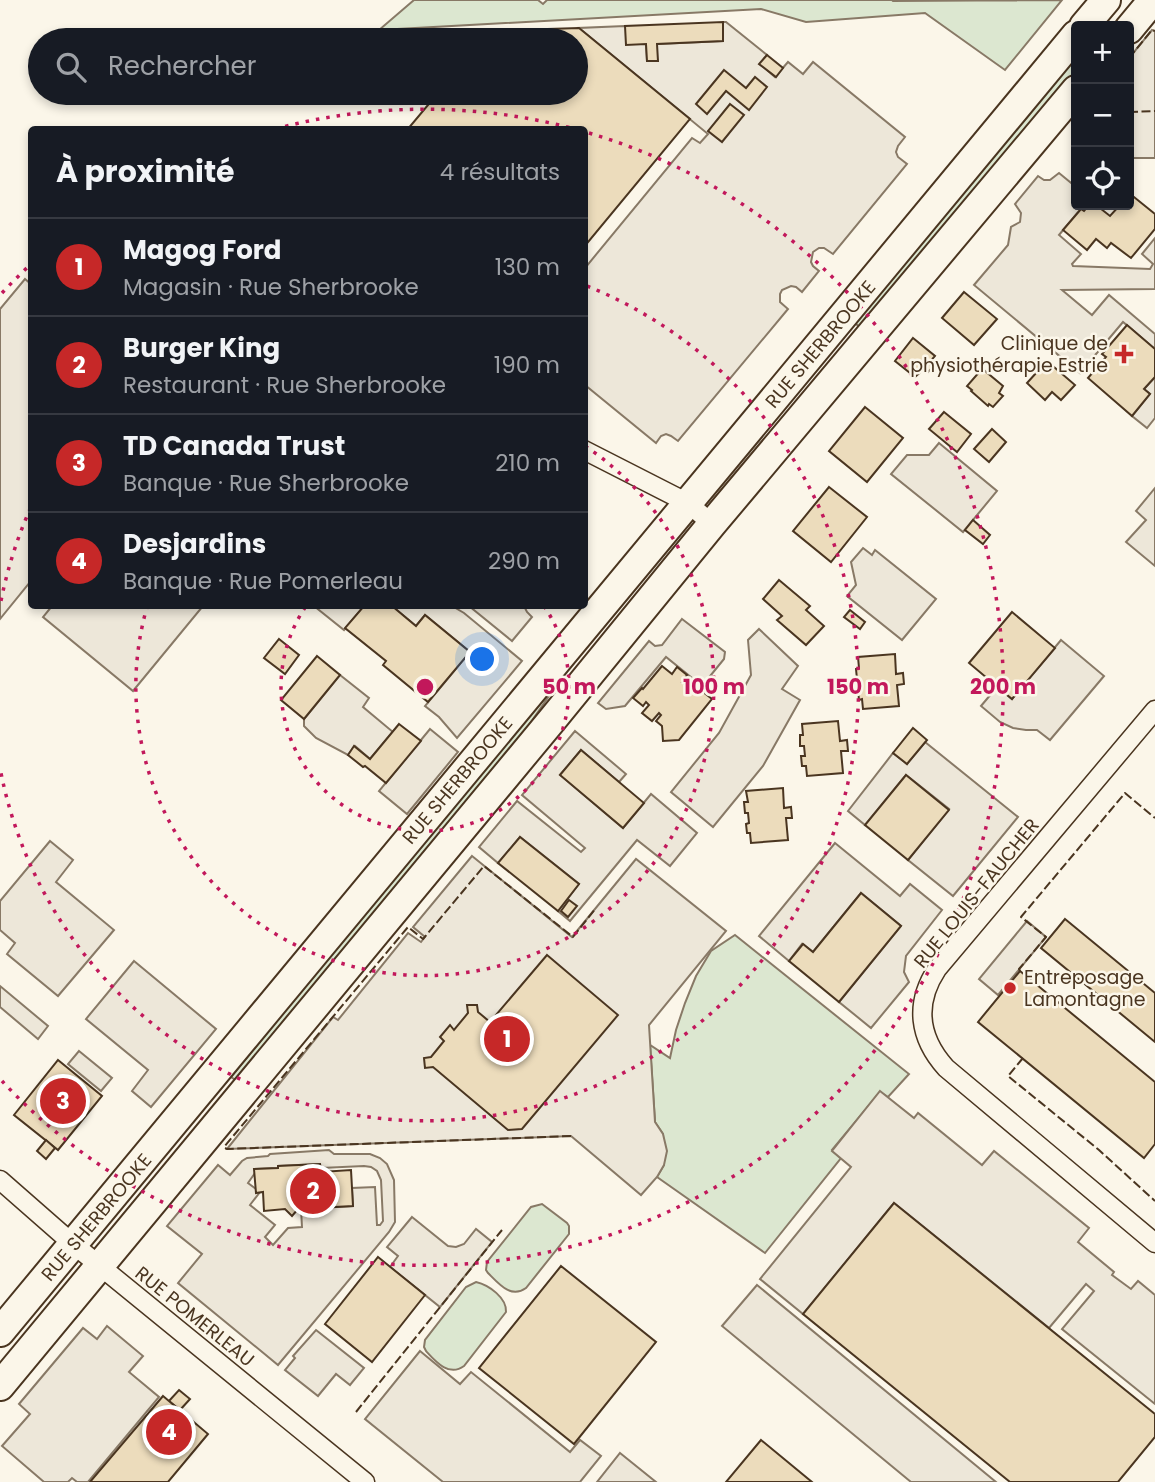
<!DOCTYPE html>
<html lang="fr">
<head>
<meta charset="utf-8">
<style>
	body { margin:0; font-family:Poppins,sans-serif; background:#20242c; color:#f1f3f6 }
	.controls { position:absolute; right:21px; top:21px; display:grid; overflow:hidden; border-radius:7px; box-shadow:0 4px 10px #0003 }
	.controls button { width:63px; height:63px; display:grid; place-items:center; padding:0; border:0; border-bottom:2px solid #363941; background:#171b24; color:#f1f3f6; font:35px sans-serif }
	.you { position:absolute; left:483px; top:660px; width:24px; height:24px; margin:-18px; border:5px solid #fff; border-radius:50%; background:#1a73e8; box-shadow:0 0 0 10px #1a73e833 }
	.badge { display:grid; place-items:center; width:46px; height:46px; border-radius:50%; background:#c62828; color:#fff; font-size:23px; font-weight:700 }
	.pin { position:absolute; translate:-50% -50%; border:4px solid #fff; box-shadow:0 2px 7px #0006 }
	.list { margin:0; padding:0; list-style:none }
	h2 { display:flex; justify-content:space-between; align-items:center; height:91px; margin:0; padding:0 28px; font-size:30px }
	h2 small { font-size:23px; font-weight:400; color:#9ea1a6 }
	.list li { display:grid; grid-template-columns:46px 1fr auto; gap:21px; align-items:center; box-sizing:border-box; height:98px; padding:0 28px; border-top:2px solid #363941 }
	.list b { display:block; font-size:26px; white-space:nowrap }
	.list p { margin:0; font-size:23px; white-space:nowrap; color:#9ea1a6 }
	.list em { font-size:23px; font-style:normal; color:#9ea1a6 }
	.icon { flex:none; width:38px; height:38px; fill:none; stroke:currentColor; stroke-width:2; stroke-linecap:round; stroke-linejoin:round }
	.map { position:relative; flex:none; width:1155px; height:1482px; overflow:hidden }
	.search { position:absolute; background:#171b24; box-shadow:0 4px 10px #0003; left:28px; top:28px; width:560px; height:77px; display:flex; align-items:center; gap:18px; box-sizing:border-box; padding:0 24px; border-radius:38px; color:#9ea1a6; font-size:26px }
	.panel { position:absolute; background:#171b24; box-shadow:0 4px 10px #0003; left:28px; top:126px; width:560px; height:483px; border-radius:7px }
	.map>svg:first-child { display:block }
	.green { fill:#dce7d0; stroke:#887966; stroke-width:2 }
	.parking { fill:#ede7d9; stroke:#887966; stroke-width:2; fill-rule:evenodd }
	.building { fill:#ecdcbc; stroke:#4a3520; stroke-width:2 }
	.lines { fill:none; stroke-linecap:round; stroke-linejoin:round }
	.minor-casing { stroke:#4a3520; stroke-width:21 }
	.primary-casing { stroke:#4a3520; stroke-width:32 }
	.minor { stroke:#fbf6e9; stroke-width:18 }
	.primary { stroke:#fbf6e9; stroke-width:28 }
	.fence { stroke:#4a3520; stroke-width:2; stroke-dasharray:9 3.5; stroke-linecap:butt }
	.ring { fill:none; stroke:#c2185b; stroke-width:3.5; stroke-dasharray:3.5 7 }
	.poi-dot { fill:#c62828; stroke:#fbf6e9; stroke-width:2.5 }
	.labels { text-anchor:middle; stroke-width:5; stroke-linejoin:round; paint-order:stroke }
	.poi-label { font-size:19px; fill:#4a3520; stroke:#fbf6e9; text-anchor:end }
	.street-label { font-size:19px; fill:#4a3520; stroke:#fbf6e9 }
	.centre { fill:#c2185b; stroke:#fbf6e9; stroke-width:3.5 }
	.ring-label { font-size:21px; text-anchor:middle; font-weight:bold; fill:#c2185b; stroke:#fbf6e9; stroke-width:5; stroke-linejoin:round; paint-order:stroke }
</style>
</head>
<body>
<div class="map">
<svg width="1155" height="1482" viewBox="0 0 1155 1482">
	<rect width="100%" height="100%" fill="#fbf6e9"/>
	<g class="green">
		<polygon points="414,0 538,0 543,4 547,0 892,0 893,1 1062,0 1005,70 925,13 806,22 761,9 379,30"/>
		<polygon points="1076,54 1076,73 862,329 855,323 894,270"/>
		<polygon points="544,692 549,696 513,748 237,1081 231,1077"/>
		<polygon points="735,935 909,1074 888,1097 880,1092 832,1150 841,1158 765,1253 657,1177 664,1165 663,1134 655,1122 650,1045 670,1058 676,1030 685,1003 696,976 711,951"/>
		<path d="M542,1204L567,1223L569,1226V1234L526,1288C511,1299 499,1284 488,1273L486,1270L487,1262L531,1207Z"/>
		<path d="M476,1282C489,1285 507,1298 506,1312L464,1366C449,1377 436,1362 426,1351L424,1347L425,1340L466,1287Z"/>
	</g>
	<g class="parking">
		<polygon points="723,22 726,22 767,55 760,64 775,77 788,62 803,74 813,62 905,137 898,146 896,152 898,157 907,164 833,254 824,248 819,248 813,252 811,262 813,266 819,271 802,292 796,287 791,286 782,290 780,294 780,302 788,309 678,441 671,436 666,434 661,436 656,443 585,385 585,268 692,138 700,143 708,134 579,28 625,26 646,44 647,61 657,61 657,44 723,41"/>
		<polygon points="1152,30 1155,31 1155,158 1129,158 1129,58"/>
		<polygon points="1059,173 1076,187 1076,205 1084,205 1059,235 1081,254 1072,264 1073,266 1150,269 1153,264 1142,254 1155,238 1155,289 1062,290 1092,315 1109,295 1155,334 1155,349 1123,322 1080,373 974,285 1008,245 1011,227 1020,222 1021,213 1015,204 1038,176 1044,180 1050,180"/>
		<polygon points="25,279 32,285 31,581 0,619 0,309"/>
		<polygon points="1155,377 1155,418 1147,428 1132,416 1150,394 1144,389"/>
		<polygon points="939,443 997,491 963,532 891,474 907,455 929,455"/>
		<polygon points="1155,488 1155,566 1126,542 1146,520 1136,511"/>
		<polygon points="863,548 872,555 875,550 936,599 902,640 847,596 856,585 851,562"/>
		<polygon points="52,606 203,606 133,691 43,617"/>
		<polygon points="314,606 364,606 344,630"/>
		<polygon points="392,606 452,606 464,613 522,661 457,738 439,717 425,706 470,652 425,615 416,626"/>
		<polygon points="469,606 524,606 527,612 532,617 512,641"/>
		<polygon points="682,619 725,652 724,659 702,686 666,657 625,706 606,709 598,703 649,641 655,646 662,645"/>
		<polygon points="759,629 798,666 782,689 800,700 763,766 713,827 671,792 719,733 751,675 748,640"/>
		<polygon points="1061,640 1104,676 1050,740 1037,730 1026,730 1013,728 1000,722 981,706 997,687 1012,699"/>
		<polygon points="340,675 369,698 363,707 393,732 370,759 355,746 348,755 316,738 304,726 304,719"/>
		<polygon points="430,729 458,752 407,814 379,791"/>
		<polygon points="575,731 626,774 619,782 581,750 560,775 623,828 651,794 697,833 670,866 637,840 570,921 558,911 579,884 520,837 498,863 479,847 517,801 581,852 585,848 522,795"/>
		<polygon points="925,742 1018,817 953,896 908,860 949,809 906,775 865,825 848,811 893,753 907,764"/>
		<polygon points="50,841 73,860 56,882 114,930 58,996 7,954 15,943 0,930 0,901"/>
		<polygon points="835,843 900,896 910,884 942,910 906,956 904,972 909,982 871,1028 839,1002 901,926 861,893 813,952 802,944 789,961 759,936"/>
		<polygon points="472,856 572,937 636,859 726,931 649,1025 655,1122 663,1134 667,1151 664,1165 657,1177 641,1195 571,1136 227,1149 333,1017 338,1020 408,933 421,942 425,937 413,927"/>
		<polygon points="1027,921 1046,937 998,995 979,979"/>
		<polygon points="134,961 216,1029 151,1107 132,1091 148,1070 86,1019"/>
		<polygon points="0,986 48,1026 38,1039 0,1007"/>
		<polygon points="79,1051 112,1078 101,1091 68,1064"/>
		<polygon points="880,1091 914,1118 918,1113 982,1165 994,1151 1089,1228 1078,1242 1114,1272 1112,1275 1131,1289 1138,1281 1155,1295 1155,1404 1062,1329 1094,1291 1086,1284 1049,1328 894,1203 803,1314 760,1279 851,1167 832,1151"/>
		<path d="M329,1150L334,1154H370L380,1158L387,1164L394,1180L395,1222L389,1232L278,1365L178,1283L202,1254L167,1226L218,1165L230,1175L242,1161L247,1158L268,1156L270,1154ZM320,1164L321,1168L364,1166L371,1167L377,1171L381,1180L383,1221L380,1225H377L375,1187L352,1188L353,1206L301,1209L302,1227L288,1228L273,1245L265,1237L275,1225L250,1205L260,1192H256V1189L248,1183L255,1173V1169L278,1168V1166Z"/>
		<polygon points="412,1217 448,1246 456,1247 464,1244 476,1229 492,1242 440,1307 390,1267 398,1256 387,1247"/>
		<polygon points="757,1285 996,1482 911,1482 722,1326"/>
		<polygon points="107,1326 143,1356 129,1372 159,1397 88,1482 77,1482 72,1478 68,1482 44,1482 2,1446 30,1414 19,1404 83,1328 97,1339"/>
		<polygon points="316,1330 364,1368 350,1385 336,1374 318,1396 285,1370 295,1358 293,1356"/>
		<polygon points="420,1351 460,1384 471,1372 570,1452 580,1440 601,1456 580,1482 443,1482 365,1419"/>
		<polygon points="620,1453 656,1482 597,1482"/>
	</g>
	<g class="building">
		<polygon points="723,22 723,41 657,44 658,61 647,61 646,44 626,45 625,26"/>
		<polygon points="579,28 690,119 584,247 584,130 407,130 438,93 576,93 576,40 481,40 489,31"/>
		<polygon points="767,55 783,68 776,77 759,64"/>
		<polygon points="724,70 746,88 755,77 767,87 749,110 726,91 707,114 696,104"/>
		<polygon points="730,104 744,115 722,142 708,131"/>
		<polygon points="1129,193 1155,214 1155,229 1131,258 1111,243 1107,248 1096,239 1087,250 1063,230 1081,209 1084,211 1089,205 1096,205 1110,216 1120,205 1129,205"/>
		<polygon points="964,292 997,319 974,345 942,318"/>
		<polygon points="1127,325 1155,349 1155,377 1144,389 1150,394 1132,416 1088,378 1106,357 1102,354"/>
		<polygon points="913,338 935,356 929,363 933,367 928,372 924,369 915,377 895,361"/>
		<polygon points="1047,361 1075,385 1061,400 1052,392 1045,400 1027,383"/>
		<polygon points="981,370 983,372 985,371 1003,386 999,393 1003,396 993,407 989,404 988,406 971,391 972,390 967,386"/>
		<polygon points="865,407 903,438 867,482 829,451"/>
		<polygon points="944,412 971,434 957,452 929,429"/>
		<polygon points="992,429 1006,442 989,462 974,449"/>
		<polygon points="829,487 867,517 831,562 793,531"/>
		<polygon points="973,520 990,535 983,544 965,530"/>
		<polygon points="779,580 810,606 806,610 824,626 806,645 777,620 782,616 763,599"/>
		<polygon points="364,606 392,606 416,626 425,615 470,652 428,702 383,665 386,661 345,628"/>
		<polygon points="850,610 865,622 860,629 844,617"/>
		<polygon points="1012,612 1055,648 1012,699 969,663"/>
		<polygon points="279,639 299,655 285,674 264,658"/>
		<polygon points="895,654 896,674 903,673 904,684 897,685 899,706 863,709 862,699 859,700 858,690 861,689 860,679 857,679 856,669 859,668 858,657"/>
		<polygon points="317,656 340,675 304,719 281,700"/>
		<polygon points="662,666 672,674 677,667 687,675 682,682 686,685 689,681 712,699 679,740 663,741 662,726 656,721 661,715 659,713 652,721 642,713 649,705 646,702 643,706 633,698 642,688 643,689"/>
		<polygon points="838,721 840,741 847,740 848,751 841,751 843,773 807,776 806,766 802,766 801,756 805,756 804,746 800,746 800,735 803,735 802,724"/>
		<polygon points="399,724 421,741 386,783 365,766 363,767 348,755 354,746 370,759"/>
		<polygon points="913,728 927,740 907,764 893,753"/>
		<polygon points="581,750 644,803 623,828 560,775"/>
		<polygon points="906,775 949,810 908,860 865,825"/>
		<polygon points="783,788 784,808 791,807 792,818 786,818 788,840 751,843 750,833 747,833 746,824 749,823 748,813 745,813 744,802 748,802 746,791"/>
		<polygon points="520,837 579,884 558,911 498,863"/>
		<polygon points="861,893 901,926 839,1002 789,961 803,944 813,952"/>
		<polygon points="569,900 577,906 568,917 561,911"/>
		<polygon points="1065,919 1155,993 1155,1042 1041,948"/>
		<polygon points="547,955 618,1015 522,1129 508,1130 433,1067 425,1068 424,1058 431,1057 444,1041 440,1037 450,1025 454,1030 468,1013 467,1005 477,1005 478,1012 490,1022"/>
		<polygon points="1020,971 1155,1082 1155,1144 1144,1158 978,1022"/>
		<polygon points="58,1060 102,1096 58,1150 14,1115"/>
		<polygon points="46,1140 55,1148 46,1159 37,1151"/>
		<polygon points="320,1164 321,1172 351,1170 353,1206 298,1209 292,1216 285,1209 264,1211 263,1192 256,1193 254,1169 278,1168 278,1166"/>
		<polygon points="894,1203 1155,1414 1155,1437 1118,1482 1010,1482 803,1314"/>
		<polygon points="378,1257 425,1295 372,1362 325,1324"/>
		<polygon points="561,1266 656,1342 574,1444 479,1368"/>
		<polygon points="179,1390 190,1399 180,1410 169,1401"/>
		<polygon points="163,1396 208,1434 168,1482 90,1482"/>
		<polygon points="761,1440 812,1482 726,1482"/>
	</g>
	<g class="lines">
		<defs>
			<g id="minor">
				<polyline points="584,450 688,503 712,524"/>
				<path d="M1155,710L937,969C914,1004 919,1038 946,1068L1155,1243"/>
				<polyline points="0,1180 73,1244 365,1482"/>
			</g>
			<g id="primary">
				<polyline points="1084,26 1106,0"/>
				<polyline points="1129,29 1153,0"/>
				<polyline points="0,1332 1076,35"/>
				<polyline points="0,1386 552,720 712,524 1076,90"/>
			</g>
		</defs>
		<use href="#minor" class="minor-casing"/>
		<use href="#primary" class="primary-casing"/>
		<use href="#minor" class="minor"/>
		<use href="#primary" class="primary"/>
		<g class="fence">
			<polyline points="1129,58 1152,30 1155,31"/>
			<polyline points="1129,112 1155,111"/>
			<polyline points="1020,971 1019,969 1046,937 1021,917 1125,793 1155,818"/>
			<polyline points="1023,1058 1008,1076 1099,1150 1155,1201"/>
			<polyline points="571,1136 227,1149 224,1147 408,927 423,939 484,866 573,937 596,908"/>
			<polyline points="356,1412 502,1230"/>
		</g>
	</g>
	<g class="ring">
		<path d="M544 606A144 144 0 1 1 306 606"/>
		<path d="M585 446A289 289 0 1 1 147 607"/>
		<path d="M1 601A433 433 0 0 1 31 507M587 286A433 433 0 1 1 1 773"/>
		<path d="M2 293A578 578 0 0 1 31 264M275 129A578 578 0 0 1 575 129M589 133A578 578 0 1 1 2 1081"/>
	</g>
	<g class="poi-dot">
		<path d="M1120.5 343.5h7v7h7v7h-7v7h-7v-7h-7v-7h7z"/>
		<circle cx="1010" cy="988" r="7"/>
	</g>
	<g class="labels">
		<g class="poi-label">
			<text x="1108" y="350">Clinique de<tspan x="1108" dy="22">physiothérapie Estrie</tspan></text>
			<text x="1024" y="984" text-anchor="start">Entreposage<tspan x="1024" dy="22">Lamontagne</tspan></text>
		</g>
		<g class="street-label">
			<text transform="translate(820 344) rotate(-50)" y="7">RUE SHERBROOKE</text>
			<text transform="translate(457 780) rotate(-50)" y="7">RUE SHERBROOKE</text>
			<text transform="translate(976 893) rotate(-51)" y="7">RUE LOUIS-FAUCHER</text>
			<text transform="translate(96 1217) rotate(-50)" y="7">RUE SHERBROOKE</text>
			<text transform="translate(195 1316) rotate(39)" y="7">RUE POMERLEAU</text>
		</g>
	</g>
	<circle cx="425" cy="687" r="10" class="centre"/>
	<g class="ring-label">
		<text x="569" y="694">50 m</text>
		<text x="714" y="694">100 m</text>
		<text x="858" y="694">150 m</text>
		<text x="1003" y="694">200 m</text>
	</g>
</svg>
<div class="controls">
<button>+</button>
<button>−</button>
<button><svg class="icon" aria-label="locate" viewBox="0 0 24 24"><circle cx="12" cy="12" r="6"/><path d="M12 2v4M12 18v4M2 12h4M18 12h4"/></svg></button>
</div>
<div class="you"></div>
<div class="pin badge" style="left:507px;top:1039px">1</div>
<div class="pin badge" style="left:313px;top:1191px">2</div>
<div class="pin badge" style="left:63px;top:1101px">3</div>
<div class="pin badge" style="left:169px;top:1432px">4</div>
<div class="search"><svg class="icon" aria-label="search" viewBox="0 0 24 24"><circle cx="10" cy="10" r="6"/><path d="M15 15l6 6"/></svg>Rechercher</div>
<section class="panel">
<h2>À proximité<small>4 résultats</small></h2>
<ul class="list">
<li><span class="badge">1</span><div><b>Magog Ford</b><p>Magasin · Rue Sherbrooke</p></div><em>130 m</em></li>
<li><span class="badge">2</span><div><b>Burger King</b><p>Restaurant · Rue Sherbrooke</p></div><em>190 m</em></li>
<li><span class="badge">3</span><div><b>TD Canada Trust</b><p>Banque · Rue Sherbrooke</p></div><em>210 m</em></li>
<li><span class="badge">4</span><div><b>Desjardins</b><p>Banque · Rue Pomerleau</p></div><em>290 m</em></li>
</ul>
</section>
</div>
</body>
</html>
